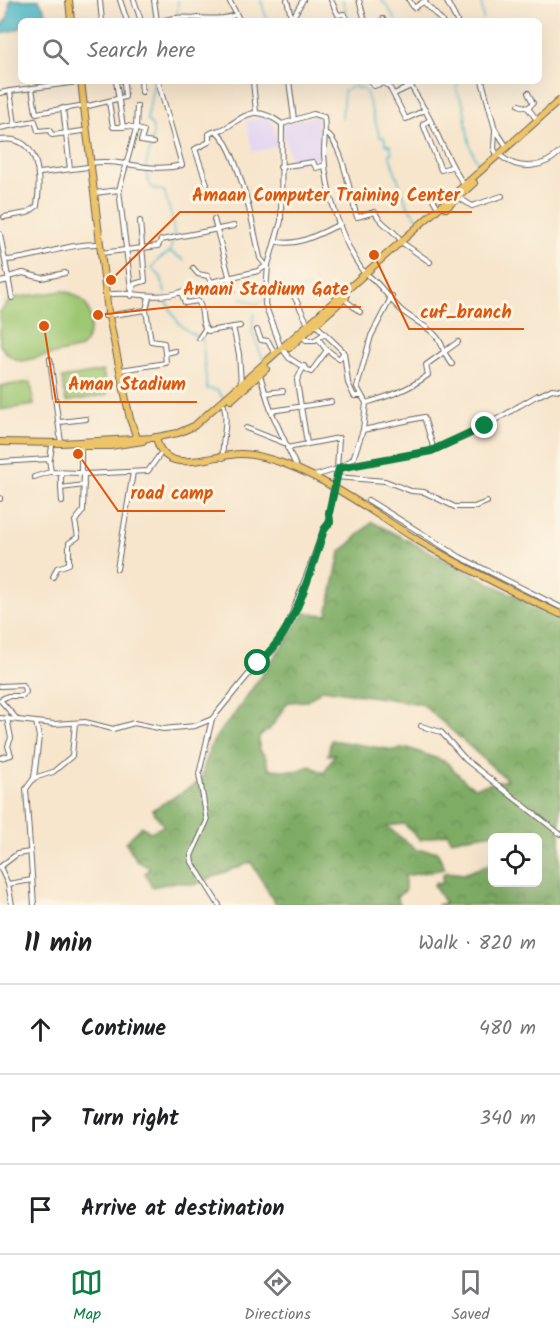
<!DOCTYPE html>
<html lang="en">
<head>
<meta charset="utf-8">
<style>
	body { margin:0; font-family:Kalam,sans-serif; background:#f2f2f2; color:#202124 }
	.controls { position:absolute; right:18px; bottom:18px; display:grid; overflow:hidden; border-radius:9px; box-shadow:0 6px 24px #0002 }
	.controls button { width:54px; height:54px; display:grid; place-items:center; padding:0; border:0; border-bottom:2px solid #e0e0e0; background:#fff; color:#202124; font:30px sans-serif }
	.stop { position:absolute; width:18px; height:18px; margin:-14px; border:4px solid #0b8043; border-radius:50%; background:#fff }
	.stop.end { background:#0b8043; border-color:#fff; box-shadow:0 2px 6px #0008 }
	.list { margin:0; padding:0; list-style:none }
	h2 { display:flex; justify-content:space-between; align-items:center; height:78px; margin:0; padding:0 24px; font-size:26px }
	h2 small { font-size:20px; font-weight:400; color:#757577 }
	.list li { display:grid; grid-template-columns:39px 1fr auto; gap:18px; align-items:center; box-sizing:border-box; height:90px; padding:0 24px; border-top:2px solid #e0e0e0 }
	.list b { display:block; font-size:22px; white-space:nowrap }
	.list em { font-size:20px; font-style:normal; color:#757577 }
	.icon { flex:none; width:33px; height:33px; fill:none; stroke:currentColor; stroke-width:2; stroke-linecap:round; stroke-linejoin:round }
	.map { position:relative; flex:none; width:560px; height:905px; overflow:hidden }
	.search { position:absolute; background:#fff; box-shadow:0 6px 24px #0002; left:18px; right:18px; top:18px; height:66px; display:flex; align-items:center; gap:15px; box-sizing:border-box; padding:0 21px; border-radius:9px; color:#757577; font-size:22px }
	.sheet { height:348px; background:#fff }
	nav { display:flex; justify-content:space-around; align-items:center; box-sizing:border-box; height:84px; border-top:2px solid #e0e0e0; background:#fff; font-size:16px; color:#757577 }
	nav a { display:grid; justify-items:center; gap:3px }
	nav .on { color:#0b8043 }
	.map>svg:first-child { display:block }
	.built { fill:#e1d4f4 }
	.forest { fill:url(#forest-crowns); stroke:#4d6440; stroke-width:1.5; fill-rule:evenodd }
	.pitch { fill:#9ec773; stroke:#5d7248; stroke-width:1.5 }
	.water { fill:#4bb7c7; stroke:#346a72; stroke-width:1.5 }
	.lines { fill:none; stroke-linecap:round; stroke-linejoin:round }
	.stream { stroke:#4bb7c7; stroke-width:1.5 }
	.minor-casing { stroke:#69625a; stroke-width:6 }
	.major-casing { stroke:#69625a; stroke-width:8 }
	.minor { stroke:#fff; stroke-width:4 }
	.major { stroke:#eec469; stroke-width:6 }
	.route { stroke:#0b8043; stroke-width:8 }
	.leader { fill:none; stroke:#de560d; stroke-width:2 }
	.callout-dot { fill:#de560d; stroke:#fcf5e5; stroke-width:2 }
	.callout-label { font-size:18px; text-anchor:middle; font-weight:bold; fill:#de560d; stroke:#fcf5e5; stroke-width:6; stroke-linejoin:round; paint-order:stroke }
</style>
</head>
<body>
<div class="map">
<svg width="560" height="905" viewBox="0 0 560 905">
	<defs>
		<pattern id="forest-crowns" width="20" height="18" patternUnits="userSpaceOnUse" patternTransform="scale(1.5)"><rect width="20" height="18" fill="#7eac65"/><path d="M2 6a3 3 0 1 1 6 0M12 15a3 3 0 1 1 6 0" fill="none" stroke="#668b52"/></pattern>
	</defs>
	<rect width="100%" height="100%" fill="#fcf5e5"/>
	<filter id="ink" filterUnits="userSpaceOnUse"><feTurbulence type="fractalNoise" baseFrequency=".0167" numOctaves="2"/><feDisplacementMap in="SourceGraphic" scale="12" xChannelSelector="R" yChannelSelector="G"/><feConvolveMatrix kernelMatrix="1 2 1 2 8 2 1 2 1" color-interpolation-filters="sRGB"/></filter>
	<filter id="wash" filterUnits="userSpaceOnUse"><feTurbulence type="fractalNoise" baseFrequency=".008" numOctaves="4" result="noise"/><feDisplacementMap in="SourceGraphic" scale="24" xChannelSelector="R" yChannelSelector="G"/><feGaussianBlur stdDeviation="1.35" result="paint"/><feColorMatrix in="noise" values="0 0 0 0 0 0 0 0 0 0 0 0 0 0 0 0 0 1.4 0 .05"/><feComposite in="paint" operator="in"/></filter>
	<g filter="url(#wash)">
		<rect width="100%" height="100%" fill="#f7e5cc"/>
		<g class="built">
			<polygon points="271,115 278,146 253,152 246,121"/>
			<polygon points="317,116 324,156 289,166 287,160 290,159 282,124"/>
		</g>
		<path class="forest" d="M372,522L560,619V905H437L445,903L434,886L435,883L442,884L443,874L448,872L464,874L492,863V882H538V838L502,837L501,832L450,840L448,833L420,840L404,824L387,826L416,850L437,851L445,869L405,876V891L397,896L400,905H276L251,862L194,885L177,882L152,887L145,873L150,868L137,861L126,842L142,826L150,832L164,826L152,810L201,781C206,756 212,736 231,719L305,613L327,615L340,553ZM323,689L422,704L507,780L475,787L467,783L446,762L408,748L394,750L331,740L328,755L335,754L324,773L310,766L296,771L269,769L265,756L259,750V736L270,729L288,702L307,701Z"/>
		<g class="pitch">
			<path d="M63,291C93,297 98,326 81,348L22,361C13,359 5,353 0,345V311L13,298Z"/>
			<polygon points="103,371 107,395 66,402 62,378"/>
			<polygon points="31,382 34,405 0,410 0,386"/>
		</g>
		<polygon class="water" points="10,0 39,0 51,21 21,21 21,28 0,34 0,28 8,17"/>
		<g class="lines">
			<g class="stream">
				<polyline points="261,0 267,21"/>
				<polyline points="343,0 346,13"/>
				<polyline points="381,0 388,7 396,21"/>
				<polyline points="481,0 483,19"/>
				<polyline points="177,21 178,0"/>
				<path d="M154,81L147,120L153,127C155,149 137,165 152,188L164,191L172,218L174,234L170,252L184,260"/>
				<polyline points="353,81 357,89 361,87 366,92 380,137 384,137 386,145 390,145 392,153 389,154 407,205 419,220"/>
				<path d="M459,81L456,89C458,96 463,101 464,107C467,125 467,151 480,164"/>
				<polyline points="342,118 344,91 353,87"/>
				<polyline points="165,293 161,277 152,268 159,259 170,252"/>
				<path d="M166,298C171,314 181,330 197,336"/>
				<polyline points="241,298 256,304 273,296 305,288"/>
				<polyline points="254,314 252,333 264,361"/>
				<polyline points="202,337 207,389 217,390 223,398"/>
			</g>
		</g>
	</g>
	<g filter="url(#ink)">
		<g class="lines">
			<defs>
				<g id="minor">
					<polyline points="120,0 127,21"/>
					<polyline points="134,0 141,21"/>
					<polyline points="154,0 157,21"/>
					<polyline points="229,0 240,21"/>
					<polyline points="287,0 292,20"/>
					<polyline points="331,0 338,15 344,14 349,21"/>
					<polyline points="359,0 365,21"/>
					<polyline points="409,0 414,8 426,0"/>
					<polyline points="446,0 457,21"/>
					<polyline points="100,1 102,21"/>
					<polyline points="424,2 442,21"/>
					<polyline points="292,19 303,0"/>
					<polyline points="383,19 383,21"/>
					<path d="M162,21C185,12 213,24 235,15"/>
					<polyline points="116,81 123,127 128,126 144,131 141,141 153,143"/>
					<polyline points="141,81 142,92"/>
					<polyline points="253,81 256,112"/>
					<polyline points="289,81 294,119"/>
					<path d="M371,81L374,86L383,83L389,86L406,119L425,110C439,135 448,163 465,186"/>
					<polyline points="408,81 425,110"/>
					<polyline points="482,81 495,129 507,147"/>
					<polyline points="78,82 10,91 15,125 35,121 38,131 49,130 52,135 83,131"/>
					<polyline points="32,88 36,113 80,106"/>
					<polyline points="0,93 10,91"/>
					<polyline points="394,94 411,86"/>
					<polyline points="109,102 113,127 123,127"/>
					<polyline points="519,105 528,108 537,120"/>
					<polyline points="84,107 125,97 124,81"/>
					<polyline points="63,108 70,169"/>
					<polyline points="528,108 533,103 528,93"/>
					<polyline points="430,120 423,124 441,170 451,167"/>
					<polyline points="0,128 15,125"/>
					<polyline points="495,130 494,149 498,156"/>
					<path d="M216,131C238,147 254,229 260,258L268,268"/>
					<path d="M325,133C343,142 350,196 357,217L375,212C380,225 394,228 401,241"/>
					<path d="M0,140C40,134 41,178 37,206L27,213L4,217"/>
					<path d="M502,157C520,171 544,168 560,152"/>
					<path d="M91,163C122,158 149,174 182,165L158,81"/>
					<polyline points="280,167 313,162 316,168 325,165"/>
					<polyline points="40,173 88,167"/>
					<path d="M207,184L195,149L209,142V134C215,130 221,131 227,127C249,112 258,106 282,124L313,114L324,117C326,128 324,142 324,154C326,192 342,244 365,274"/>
					<polyline points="119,190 131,289"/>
					<polyline points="429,192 438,208"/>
					<polyline points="95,193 119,190 136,129 137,106"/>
					<polyline points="458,197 472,206 502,196"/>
					<polyline points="214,219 233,291"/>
					<polyline points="0,234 12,298"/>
					<path d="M275,241C295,248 322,233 340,224"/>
					<polyline points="404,244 430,262"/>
					<polyline points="101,253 158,246 161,240 234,226"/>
					<path d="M6,260C37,258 65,244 96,244"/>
					<polyline points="193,268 198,274 208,276 211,282 258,271 266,266"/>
					<polyline points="8,277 23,273 42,278 65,273"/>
					<polyline points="0,282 9,280"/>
					<polyline points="292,292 308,324"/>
					<path d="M106,295C131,290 155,301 181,292L185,303L198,301C205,310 199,323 208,331L240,326"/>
					<polyline points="131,296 134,284 145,281 140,221"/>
					<polyline points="344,299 360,312"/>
					<polyline points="105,316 146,310 149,297"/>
					<polyline points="316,325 344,352 348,383 354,396 360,396"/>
					<polyline points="233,327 239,354 241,384"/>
					<polyline points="257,330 261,340 268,341 275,354"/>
					<polyline points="302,336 306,340 315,340 324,334"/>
					<polyline points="199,338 205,329"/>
					<polyline points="318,338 325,348 339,359 344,352"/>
					<polyline points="281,348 265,304 268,265 281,221 282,124"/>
					<polyline points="284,351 289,358 311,372 327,350"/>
					<polyline points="166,353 175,351"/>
					<polyline points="50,359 61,443"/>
					<polyline points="452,364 444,352 458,342"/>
					<polyline points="304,366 297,380 298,388 307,443"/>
					<polyline points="121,370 166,363 164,343 151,341 146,310"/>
					<polyline points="260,375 271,411 297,468"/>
					<polyline points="266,393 283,391"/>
					<polyline points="540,395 552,389 560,390"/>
					<path d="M366,403C389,396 408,390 428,375L426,365L444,352C439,329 417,324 401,310C389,299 382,286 369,276"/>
					<polyline points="519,406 538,395"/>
					<polyline points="271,411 331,402"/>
					<polyline points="508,413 517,407"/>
					<polyline points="60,422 86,419"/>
					<polyline points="246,428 284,443"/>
					<polyline points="363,430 424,417 434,450"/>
					<polyline points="287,448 339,438 337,469"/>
					<path d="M223,458C221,440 229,423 224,406"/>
					<polyline points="50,459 52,446"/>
					<polyline points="0,462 49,459 51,472 81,473"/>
					<polyline points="61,472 61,488"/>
					<polyline points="84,474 148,471 161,453"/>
					<polyline points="314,476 354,464 431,451 467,436 506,414"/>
					<polyline points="34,477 50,472"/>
					<polyline points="336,477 385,481 411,491 424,492 455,507 474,507 487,502"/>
					<polyline points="0,498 0,499"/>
					<polyline points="368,500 460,557 560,607"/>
					<polyline points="62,502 61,488 84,485"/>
					<polyline points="117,569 133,472"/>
					<polyline points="53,577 57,568 69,564 69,543 78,537 75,521 83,511 84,474 81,473 81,446"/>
					<polyline points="0,686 23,685 26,692 22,696 8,696 0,700"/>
					<polyline points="1,701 16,718"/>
					<polyline points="0,718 54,724 85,722 113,729 134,723 163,729 195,726 212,719"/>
					<polyline points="421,726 441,732 466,760 560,834"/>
					<polyline points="0,758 11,755 8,746 11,738 7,718"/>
					<polyline points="34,778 39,737 36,722"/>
					<polyline points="0,867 8,884 12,905"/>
					<polyline points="0,867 17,854 30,852"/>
					<polyline points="8,884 32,880"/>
					<polyline points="34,905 26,789 34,778 53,772 72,756 75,723"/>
					<polyline points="219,905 192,862 191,856 207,821 199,774 212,719 258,663 273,650 285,632 324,529 330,522 329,513 336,477 339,468 353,459 363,430 366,403 357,387 371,336 392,296"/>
				</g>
				<g id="major">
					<polyline points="69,0 71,21"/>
					<polyline points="81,81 108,312 130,419 137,438"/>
					<polyline points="446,208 474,183"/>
					<polyline points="289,348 346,297"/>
					<polyline points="231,400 266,369"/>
					<path d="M156,437C164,479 211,454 241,454C255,454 271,459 285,464C333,482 375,514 419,541C464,568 513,592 560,614"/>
					<polyline points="0,442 61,443 152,438 178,433 194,426 560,100"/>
					<polyline points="82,446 110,446 143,441"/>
				</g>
			</defs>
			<use href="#minor" class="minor-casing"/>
			<use href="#major" class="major-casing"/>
			<use href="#minor" class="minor"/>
			<use href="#major" class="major"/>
		</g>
	</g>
	<g class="lines" filter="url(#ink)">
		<path class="route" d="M258,663C296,631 309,575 324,530L330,522L329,513L339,468L431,451L485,426"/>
	</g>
	<path class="leader" d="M111 280L180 212H472M98 315L172 307H361M374 255L409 329H524M44 326L56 402H197M78 454L118 511H225"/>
	<g class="callout-dot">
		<circle cx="111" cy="280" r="6"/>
		<circle cx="98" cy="315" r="6"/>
		<circle cx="374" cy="255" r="6"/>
		<circle cx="44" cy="326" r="6"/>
		<circle cx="78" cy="454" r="6"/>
	</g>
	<g class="callout-label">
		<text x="326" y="201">Amaan Computer Training Center</text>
		<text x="266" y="295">Amani Stadium Gate</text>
		<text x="466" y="318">cuf_branch</text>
		<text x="127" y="390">Aman Stadium</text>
		<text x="172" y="499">road camp</text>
	</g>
</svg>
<div class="controls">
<button><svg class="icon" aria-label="locate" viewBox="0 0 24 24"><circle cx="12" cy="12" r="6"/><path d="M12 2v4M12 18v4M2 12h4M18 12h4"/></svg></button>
</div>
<div class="stop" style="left:258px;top:663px"></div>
<div class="stop end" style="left:485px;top:426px"></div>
<div class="search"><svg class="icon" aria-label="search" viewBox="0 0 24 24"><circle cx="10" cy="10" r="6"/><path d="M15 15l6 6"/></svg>Search here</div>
</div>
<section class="sheet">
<h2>11 min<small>Walk · 820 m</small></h2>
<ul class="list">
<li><svg class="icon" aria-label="ahead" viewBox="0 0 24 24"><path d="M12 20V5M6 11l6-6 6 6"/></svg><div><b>Continue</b></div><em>480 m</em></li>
<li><svg class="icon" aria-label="right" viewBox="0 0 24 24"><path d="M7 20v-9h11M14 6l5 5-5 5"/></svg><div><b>Turn right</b></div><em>340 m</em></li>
<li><svg class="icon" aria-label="arrive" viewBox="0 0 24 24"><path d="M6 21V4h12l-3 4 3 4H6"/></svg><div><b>Arrive at destination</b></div></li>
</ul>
</section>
<nav>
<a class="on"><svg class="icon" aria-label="map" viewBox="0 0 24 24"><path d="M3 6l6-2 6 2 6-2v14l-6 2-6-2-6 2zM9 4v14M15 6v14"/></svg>Map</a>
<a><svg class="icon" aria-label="directions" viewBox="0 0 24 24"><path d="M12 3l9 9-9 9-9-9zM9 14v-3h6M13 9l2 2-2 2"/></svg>Directions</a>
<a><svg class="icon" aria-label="saved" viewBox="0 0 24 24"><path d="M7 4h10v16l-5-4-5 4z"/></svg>Saved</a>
</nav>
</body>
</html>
